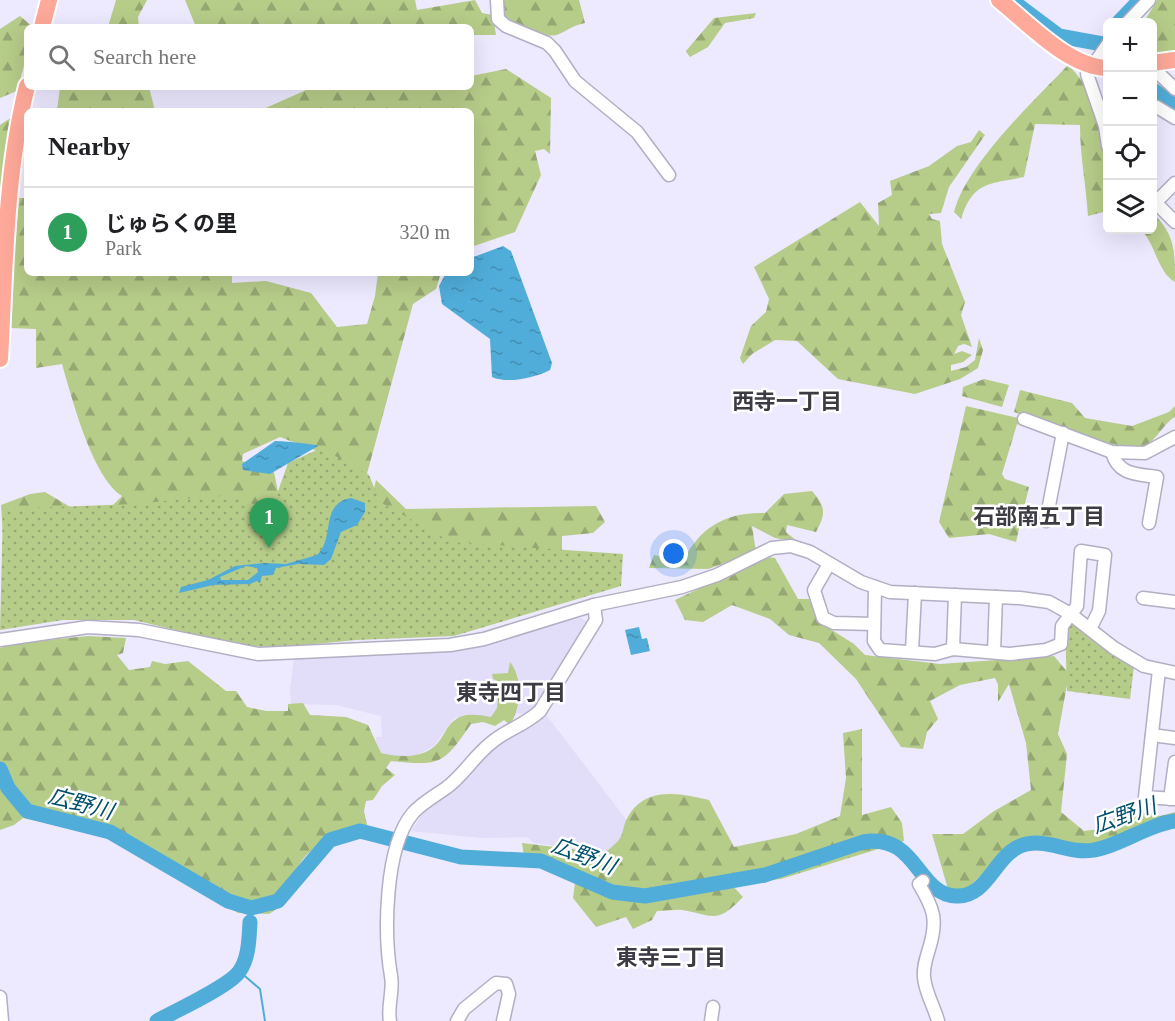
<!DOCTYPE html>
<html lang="en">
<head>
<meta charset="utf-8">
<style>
	body { margin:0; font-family:"Times New Roman","Noto Sans JP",serif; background:#f2f2f2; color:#202124 }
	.controls { position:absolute; right:18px; top:18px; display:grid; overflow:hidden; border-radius:9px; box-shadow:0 6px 24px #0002 }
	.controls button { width:54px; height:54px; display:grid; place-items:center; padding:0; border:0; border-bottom:2px solid #e0e0e0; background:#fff; color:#202124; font:30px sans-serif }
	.you { position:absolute; left:674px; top:554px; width:21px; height:21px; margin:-15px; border:4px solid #fff; border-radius:50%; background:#1a73e8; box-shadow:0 0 0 9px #1a73e833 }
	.badge { display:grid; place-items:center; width:39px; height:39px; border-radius:50%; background:#111827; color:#fff; font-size:20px; font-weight:700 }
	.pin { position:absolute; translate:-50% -50px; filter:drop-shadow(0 2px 3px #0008) }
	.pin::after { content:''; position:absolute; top:32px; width:21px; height:18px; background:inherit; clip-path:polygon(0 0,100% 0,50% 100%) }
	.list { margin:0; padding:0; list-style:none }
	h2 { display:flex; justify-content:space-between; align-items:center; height:78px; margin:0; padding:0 24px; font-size:26px }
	h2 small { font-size:20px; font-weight:400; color:#757577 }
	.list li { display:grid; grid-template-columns:39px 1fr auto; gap:18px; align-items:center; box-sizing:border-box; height:90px; padding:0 24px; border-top:2px solid #e0e0e0 }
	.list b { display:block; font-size:22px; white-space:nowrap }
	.list p { margin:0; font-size:20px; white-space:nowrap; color:#757577 }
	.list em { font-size:20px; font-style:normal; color:#757577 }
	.icon { flex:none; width:33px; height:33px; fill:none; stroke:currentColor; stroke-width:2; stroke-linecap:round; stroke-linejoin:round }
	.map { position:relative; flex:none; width:1175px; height:1021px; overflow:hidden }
	.search { position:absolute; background:#fff; box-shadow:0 6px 24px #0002; left:24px; top:24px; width:450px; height:66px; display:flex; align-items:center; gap:15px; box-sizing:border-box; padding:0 21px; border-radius:9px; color:#757577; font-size:22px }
	.panel { position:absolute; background:#fff; box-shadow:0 6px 24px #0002; left:24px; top:108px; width:450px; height:168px; border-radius:9px }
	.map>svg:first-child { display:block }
	.built { fill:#e2ddf9 }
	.forest { fill:url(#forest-firs) }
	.park { fill:url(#park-dots) }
	.water { fill:url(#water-ripples); fill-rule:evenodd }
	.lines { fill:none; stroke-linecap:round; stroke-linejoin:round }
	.stream { stroke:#50add9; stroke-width:2 }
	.river { stroke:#50add9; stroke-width:15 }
	.minor-casing { stroke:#b2aec3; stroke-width:15 }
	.major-casing { stroke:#fff; stroke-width:20 }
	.minor { stroke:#fff; stroke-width:12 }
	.major { stroke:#fea99a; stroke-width:16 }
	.labels { text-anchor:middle; stroke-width:5; stroke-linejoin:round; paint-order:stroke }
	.neighbourhood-label { font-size:22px; font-weight:bold; fill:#3c3b43; stroke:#fff }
	.water-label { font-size:22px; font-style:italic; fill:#00506e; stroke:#fff }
</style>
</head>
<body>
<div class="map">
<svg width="1175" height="1021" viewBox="0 0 1175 1021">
	<defs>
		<pattern id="forest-firs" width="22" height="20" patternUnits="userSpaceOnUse" patternTransform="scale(1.5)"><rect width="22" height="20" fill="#b6cc89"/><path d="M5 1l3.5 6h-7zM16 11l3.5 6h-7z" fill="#95a772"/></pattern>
		<pattern id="park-dots" width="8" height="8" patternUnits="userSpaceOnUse" patternTransform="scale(1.5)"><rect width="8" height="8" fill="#b6cc89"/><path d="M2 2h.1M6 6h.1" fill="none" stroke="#95a772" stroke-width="1.8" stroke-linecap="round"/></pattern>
		<pattern id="water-ripples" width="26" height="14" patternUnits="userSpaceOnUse" patternTransform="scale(1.5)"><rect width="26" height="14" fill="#50add9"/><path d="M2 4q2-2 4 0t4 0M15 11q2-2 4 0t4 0" fill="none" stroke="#448eb2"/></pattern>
	</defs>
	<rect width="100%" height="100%" fill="#ede9ff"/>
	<g class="built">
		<polygon points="581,618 589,623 538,709 522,714 512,712 500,675 498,710 492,719 467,715 454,718 434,746 411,758 388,757 376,750 376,737 382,737 381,716 337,705 291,704 290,689 294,657 440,649"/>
		<polygon points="544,712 631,826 624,839 606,853 534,843 527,837 482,838 411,831 424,812 455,789 495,747 533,725"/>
	</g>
	<g class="forest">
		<polygon points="116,0 147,0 138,17 139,27 108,27"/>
		<polygon points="185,0 415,0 417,10 475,0 482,13 493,15 496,35 471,35 471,27 196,27"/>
		<path d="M501,0H579L585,23C574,25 568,30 559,34C546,41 513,23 503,14Z"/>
		<polygon points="1157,0 1175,0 1175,55 1153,56 1152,22 1144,22"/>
		<polygon points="756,13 754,18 725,23 708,47 690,57 686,51 714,18"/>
		<polygon points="20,16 33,27 27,27 27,55 17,91 0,98 0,29"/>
		<path d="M1068,65C1107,101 1107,163 1107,211L1088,216C1086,185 1080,156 1080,125L1035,124L1024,177C989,184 973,181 961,219L954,212C967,163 1033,102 1068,65Z"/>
		<polygon points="506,69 551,98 550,154 544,149 535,151 541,175 515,232 471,247 471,111 259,111 313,87 372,87 381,90 386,87 471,87 471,76"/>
		<polygon points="60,87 149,87 155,111 57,111"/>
		<polygon points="15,115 0,283 0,125"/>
		<polygon points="979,130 985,135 949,187 941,213 929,214 932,219 940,221 942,244 965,302 961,315 972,347 964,344 958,346 954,354 962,351 972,355 963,362 951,365 951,371 966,367 975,360 979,338 983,350 978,368 960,379 915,394 838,379 797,341 775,340 752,354 743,364 740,358 751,326 766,312 769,299 754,267 860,202 879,226 878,203 892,195 890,181 929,166 957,146 971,142"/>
		<path d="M19,198H27V273H232V283L266,281L311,293L337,327L367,324L375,296L378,273H441L436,289L413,304L365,481L325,454L280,437L243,454L242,461L274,472L280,502L4,549L1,505L30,494L45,492L77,511L108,510L122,496C92,477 72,398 62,364L36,368V329L9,328Z"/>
		<path d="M1153,213C1175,235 1175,250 1175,282C1157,272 1156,244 1141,230H1152Z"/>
		<polygon points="984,379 1009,385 1002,407 962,396 963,387"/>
		<path d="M1020,390L1072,403L1085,418L1132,426L1169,412L1175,406V417C1161,425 1157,443 1140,447C1119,451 1038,420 1014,412Z"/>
		<polygon points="966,406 1018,418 1022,423 1021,426 1017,424 1002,474 1005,479 1029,487 1016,542 989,534 949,538 939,522"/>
		<polygon points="376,480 406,509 596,506 605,522 593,533 562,536 562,558 459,551 369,510"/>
		<path d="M812,491C826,507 826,514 816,532L787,525L786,532L798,542L775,538L752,526L756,552L708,569L649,568L654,555L683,561C700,527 726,512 765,513L784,494Z"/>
		<polygon points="766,557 775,558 798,599 809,599 819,622 854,644 865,655 940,664 1054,656 1069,674 1058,734 1067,754 1061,812 1084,831 1099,829 1129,808 1160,816 1175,812 1175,818 1139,827 1103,844 1087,845 1031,836 1007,849 967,889 948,889 932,834 963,834 994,811 1031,790 1026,743 1009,684 998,702 998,685 995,678 960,685 930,701 938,719 927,732 923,749 901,747 856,679 819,643 789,635 770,619 732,605 703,622 685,620 675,600"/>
		<path d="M88,636L126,638L123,653L117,655L129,670L150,667L152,661L165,664L188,661L226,691H236L247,707L266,711H288V704L303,703L310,715L346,717L368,725L381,753C399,757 420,759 435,746C443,739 446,726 455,720C464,712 480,715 491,717L497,708L500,682L493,679L492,674L508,673L510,662C523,678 521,708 510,725L504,720L495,726L483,722L471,724C443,765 440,766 391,761L386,768L395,775L382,786L373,800L366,801L364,811L368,829C341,831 311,843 297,868C291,878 292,889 287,899C284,905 275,910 269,914L238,913L115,839L23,818L14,825L0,830V648L17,643Z"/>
		<path d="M862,729V815L891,807L902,823L904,841L781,879L731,884L743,897C717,924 715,916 682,910C674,909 665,911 657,911L652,920L633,929L626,917L596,927L573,898L575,883L547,866L525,864L522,843L604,853C631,834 617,832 631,812C649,786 684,794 709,800L734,847L796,834L840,816L846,778L843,733Z"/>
	</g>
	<g class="park">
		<polygon points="321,448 369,475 380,502 451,542 623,554 621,586 454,636 356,640 283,647 241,646 134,620 63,620 0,630 3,509 134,504 226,495 254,504 277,494 288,463"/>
		<polygon points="1070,619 1121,660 1134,666 1130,699 1067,691 1065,625"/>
	</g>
	<g class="water">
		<path d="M503,246L511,251L552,363L550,370C535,378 507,384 492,377L490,339L442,304L439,286L446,273H471V258Z"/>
		<path d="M275,441C283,441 316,444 318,446L270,474L243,470L242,464Z"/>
		<path d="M351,498L365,503V512L357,525L341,532L331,559L324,565L298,564L276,568L273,575L262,576L260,583L257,581L250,584L213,585L179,593L181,587L208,580L235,566L264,563L286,564L317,555C336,537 319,504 351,498ZM246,566L257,568L258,572L248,580H221L220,577Z"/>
		<polygon points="639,627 642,639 647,638 650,651 631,655 625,630"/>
	</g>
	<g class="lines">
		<g class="stream">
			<polyline points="250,913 251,908"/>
			<polyline points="239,971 260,989 265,1021"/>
		</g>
		<g class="river">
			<polyline points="1011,0 1059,36 1108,45"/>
			<polyline points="1119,22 1140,0"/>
			<polyline points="1152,89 1175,106"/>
			<path d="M0,769L8,788L27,811L110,832L228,901L251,908L278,901L330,840L360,831L461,857L541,861L612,892L645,896L765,875L863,842C918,833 916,894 956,896C986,898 994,859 1018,847C1045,835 1067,855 1094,850C1119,846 1145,826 1175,821"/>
			<path d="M157,1021C175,1011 228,987 239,972C249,958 249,939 250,922"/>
		</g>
		<defs>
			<g id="minor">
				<polyline points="497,0 498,19 506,26 547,43 555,51 575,81 637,132 669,175"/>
				<polyline points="1128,22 1149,0"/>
				<polyline points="1108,44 1087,74 1105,126 1108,146"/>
				<polyline points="1152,67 1175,89"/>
				<polyline points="1152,110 1157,107 1175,118"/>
				<polyline points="1152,199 1175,222"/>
				<polyline points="1156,202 1175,183"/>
				<polyline points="1024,419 1112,452 1145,453 1175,437"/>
				<path d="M1112,452C1118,475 1136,474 1157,477L1149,523"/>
				<polyline points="1046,521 1063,433"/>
				<polyline points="829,564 814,590 823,618 834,623 874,624"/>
				<polyline points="875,587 874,641 880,650 935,654 953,649 1010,654 1046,650 1061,644 1062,626 1077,606 1081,551 1105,555 1099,611 1090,629"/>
				<polyline points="1143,598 1175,602"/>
				<polyline points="0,640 88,627 139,630 258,654 450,645 484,639 594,605 682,587 717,575 772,548 791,546 810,552 861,582 890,592 1020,598 1049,602 1069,613 1114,648 1144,666 1175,673"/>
				<polyline points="953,649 955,595"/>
				<polyline points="912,651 915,593"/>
				<polyline points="994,652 996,597"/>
				<polyline points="1159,670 1145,797 1175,799"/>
				<polyline points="1152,735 1175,738"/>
				<polyline points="1170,799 1175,762"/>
				<path d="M923,881L919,884C934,909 938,920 929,949C926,959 923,967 924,977C925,992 934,1006 938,1021"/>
				<polyline points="0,997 2,1021"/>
				<path d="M390,1021C387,1005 394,991 391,976C384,935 384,847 413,813C422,803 435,796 446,788C463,776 474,756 491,743C506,730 525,725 540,711L596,620L594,605"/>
				<polyline points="457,1021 464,1009 496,983 506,984 509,994 503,1021"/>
				<polyline points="711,1021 713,1007"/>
			</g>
			<g id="major">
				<path d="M999,0C1028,23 1069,68 1108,68"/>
				<polyline points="42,27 49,0"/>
				<polyline points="1152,63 1175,60"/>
				<path d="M0,359C5,268 5,174 27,86"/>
			</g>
		</defs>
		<use href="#minor" class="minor-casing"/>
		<use href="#major" class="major-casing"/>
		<use href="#minor" class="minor"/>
		<use href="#major" class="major"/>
	</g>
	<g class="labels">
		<g class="neighbourhood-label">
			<text x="787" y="409">西寺一丁目</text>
			<text x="1039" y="524">石部南五丁目</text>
			<text x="511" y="700">東寺四丁目</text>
			<text x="671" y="965">東寺三丁目</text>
		</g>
		<g class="water-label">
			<text transform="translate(81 803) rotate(15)" y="8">広野川</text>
			<text transform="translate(1124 815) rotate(-19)" y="8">広野川</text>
			<text transform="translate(584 855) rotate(21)" y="8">広野川</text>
		</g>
	</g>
</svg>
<div class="controls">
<button>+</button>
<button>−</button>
<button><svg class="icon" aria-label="locate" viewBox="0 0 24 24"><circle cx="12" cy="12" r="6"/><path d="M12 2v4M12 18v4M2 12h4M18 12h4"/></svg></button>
<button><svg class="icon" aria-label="layers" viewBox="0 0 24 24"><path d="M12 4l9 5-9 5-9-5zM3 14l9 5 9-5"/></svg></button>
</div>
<div class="you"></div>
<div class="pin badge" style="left:269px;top:548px;background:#2e9e5b">1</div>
<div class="search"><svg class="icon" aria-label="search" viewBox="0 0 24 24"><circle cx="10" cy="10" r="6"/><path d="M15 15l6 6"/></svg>Search here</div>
<section class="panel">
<h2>Nearby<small></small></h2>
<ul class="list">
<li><span class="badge" style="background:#2e9e5b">1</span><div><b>じゅらくの里</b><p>Park</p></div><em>320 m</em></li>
</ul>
</section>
</div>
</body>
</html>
